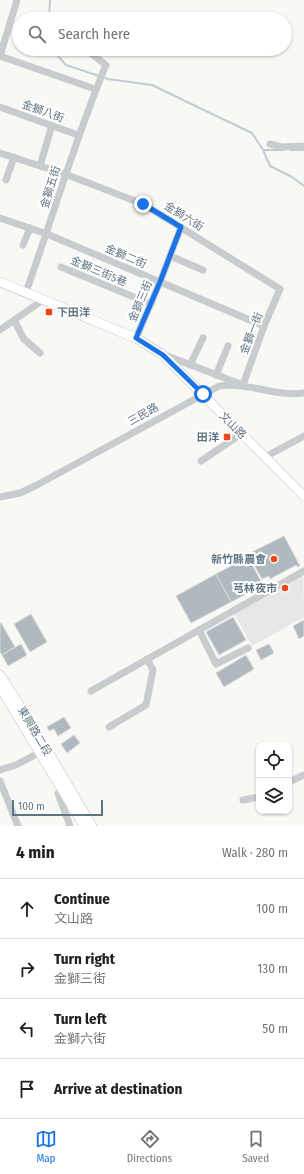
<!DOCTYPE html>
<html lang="en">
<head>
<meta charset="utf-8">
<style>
	body { margin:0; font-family:"Fira Sans Condensed","Noto Sans TC",sans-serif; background:#f2f2f2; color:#202124 }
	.controls { position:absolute; right:12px; bottom:12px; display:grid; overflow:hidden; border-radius:8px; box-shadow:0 1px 3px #0004 }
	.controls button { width:36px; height:36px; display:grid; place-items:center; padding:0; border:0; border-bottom:1px solid #e0e0e0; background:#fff; color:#202124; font:20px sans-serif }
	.scale { position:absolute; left:12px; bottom:10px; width:91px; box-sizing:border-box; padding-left:4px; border:2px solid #607583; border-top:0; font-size:11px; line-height:14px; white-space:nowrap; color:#607583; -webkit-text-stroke:3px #fff; paint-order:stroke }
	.stop { position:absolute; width:12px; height:12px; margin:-9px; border:3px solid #1a73e8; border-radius:50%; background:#fff }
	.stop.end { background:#1a73e8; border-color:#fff; box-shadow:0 1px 4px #0008 }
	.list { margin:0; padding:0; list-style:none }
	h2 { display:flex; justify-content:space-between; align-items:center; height:52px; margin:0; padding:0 16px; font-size:17px }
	h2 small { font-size:13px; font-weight:400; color:#757577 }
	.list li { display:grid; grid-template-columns:26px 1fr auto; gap:12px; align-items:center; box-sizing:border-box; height:60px; padding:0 16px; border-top:1px solid #e0e0e0 }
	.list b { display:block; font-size:15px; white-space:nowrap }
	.list p { margin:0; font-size:13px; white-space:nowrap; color:#757577 }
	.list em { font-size:13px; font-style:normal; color:#757577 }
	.icon { flex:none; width:22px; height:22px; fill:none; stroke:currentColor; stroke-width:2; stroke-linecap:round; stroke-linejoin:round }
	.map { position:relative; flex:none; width:304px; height:826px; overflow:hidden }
	.search { position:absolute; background:#fff; box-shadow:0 1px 3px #0004; left:12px; right:12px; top:12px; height:44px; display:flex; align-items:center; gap:10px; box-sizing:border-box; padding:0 14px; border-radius:22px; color:#757577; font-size:15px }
	.sheet { height:292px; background:#fff }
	nav { display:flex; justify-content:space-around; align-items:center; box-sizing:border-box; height:56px; border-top:1px solid #e0e0e0; background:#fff; font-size:11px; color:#757577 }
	nav a { display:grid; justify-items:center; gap:2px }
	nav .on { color:#1a73e8 }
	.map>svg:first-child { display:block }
	.built { fill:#e6e7e6 }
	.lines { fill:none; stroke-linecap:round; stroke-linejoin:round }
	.stream { stroke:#c1cdd2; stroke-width:2 }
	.building { fill:#b0b9bf; stroke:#dadad7 }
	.major-casing { stroke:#bbbfc3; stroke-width:10 }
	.minor { stroke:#c8cccf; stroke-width:7 }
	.major { stroke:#fff; stroke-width:9 }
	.route { stroke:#1a73e8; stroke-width:5 }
	.poi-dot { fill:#f44219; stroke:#fff; stroke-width:1.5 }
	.labels { text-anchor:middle; stroke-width:4; stroke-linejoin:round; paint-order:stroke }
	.street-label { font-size:11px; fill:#607583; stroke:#fff }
	.poi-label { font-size:11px; font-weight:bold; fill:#607583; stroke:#fff; text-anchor:end }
</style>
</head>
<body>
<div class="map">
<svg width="304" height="826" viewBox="0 0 304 826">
	<rect width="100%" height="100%" fill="#f8f8f5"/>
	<polygon class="built" points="303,567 304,617 252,646 231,608"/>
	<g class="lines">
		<g class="stream">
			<polyline points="49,19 50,0"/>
			<polyline points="52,49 66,65 108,79 152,85 210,113 252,133 263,150 283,150"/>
			<polyline points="263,150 270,166 292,177 304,186"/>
			<polyline points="291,150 304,150"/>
		</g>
	</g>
	<g class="building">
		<polygon points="284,536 300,566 298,567 296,565 270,579 269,576 262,579 248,554"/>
		<polygon points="248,557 263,585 231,602 216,574"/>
		<polygon points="216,574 231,602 191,623 176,596"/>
		<polygon points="31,614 47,642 30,652 14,624"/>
		<polygon points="233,617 246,640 219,655 206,632"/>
		<polygon points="304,620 304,636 299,639 293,626"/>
		<polygon points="0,623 1,623 15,647 2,655 0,652"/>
		<polygon points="21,644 27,655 8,666 2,655"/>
		<polygon points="269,644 274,653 261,660 256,650"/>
		<polygon points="246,655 254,669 224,687 216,673"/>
		<polygon points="64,717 71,728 58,736 54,729 49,731 47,727"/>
		<polygon points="74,735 80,743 67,753 61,744"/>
	</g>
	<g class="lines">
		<defs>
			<g id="major">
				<polyline points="0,282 136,338 163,355 304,496"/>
				<polyline points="0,675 37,733 92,826"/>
				<polyline points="0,687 84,826"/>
			</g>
		</defs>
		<use href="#major" class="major-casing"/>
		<g class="minor">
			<polyline points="0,56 95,89"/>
			<polyline points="0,56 17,0"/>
			<polyline points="0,107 78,135"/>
			<polyline points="270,144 282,147 304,146"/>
			<polyline points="0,153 65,174 143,204 280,289 264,326 243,385 165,355"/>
			<polyline points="40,166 52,125"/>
			<polyline points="6,180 14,157"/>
			<polyline points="0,218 47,234 264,326"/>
			<polyline points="23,245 30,228"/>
			<polyline points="170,256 203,270"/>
			<polyline points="61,267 151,304"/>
			<path d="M26,292C53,217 75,139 106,65L85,49"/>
			<polyline points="14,320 24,339 40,353"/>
			<polyline points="0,330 43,300"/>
			<polyline points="136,338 160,282 181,227"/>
			<polyline points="190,365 203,338"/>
			<polyline points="216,375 228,346"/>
			<polyline points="265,457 304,436"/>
			<polyline points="201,461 241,434"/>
			<path d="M0,497L20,493L37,485L219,386C249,382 275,397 304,393"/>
			<polyline points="199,630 216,664 248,648"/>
			<polyline points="91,691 304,571"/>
			<polyline points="109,727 146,705 153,670 147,659"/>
			<polyline points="0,770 16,765 44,750"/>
			<polyline points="0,781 18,826"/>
			<polyline points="289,782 304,775"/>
			<polyline points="66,788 58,793 70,826"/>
			<polyline points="243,800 259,797"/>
		</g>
		<use href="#major" class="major"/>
	</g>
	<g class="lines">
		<polyline class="route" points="143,204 181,227 160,282 136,338 163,355 203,394"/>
	</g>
	<g class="poi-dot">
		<rect x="45" y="308" width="8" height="8" rx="2"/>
		<rect x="223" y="433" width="8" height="8" rx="2"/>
		<circle cx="274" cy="559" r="4"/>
		<circle cx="285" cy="588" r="4"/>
	</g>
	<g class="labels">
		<g class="street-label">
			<text transform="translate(43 111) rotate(20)" y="4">金獅八街</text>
			<text transform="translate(50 187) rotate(-73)" y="4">金獅五街</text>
			<text transform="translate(184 216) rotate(32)" y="4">金獅六街</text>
			<text transform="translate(126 256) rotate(23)" y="4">金獅二街</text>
			<text transform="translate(99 271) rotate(23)" y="4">金獅三街5巷</text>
			<text transform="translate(140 301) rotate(-67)" y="4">金獅三街</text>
			<text transform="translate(251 333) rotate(-69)" y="4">金獅一街</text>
			<text transform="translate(143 414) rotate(-29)" y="4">三民路</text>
			<text transform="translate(233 425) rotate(45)" y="4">文山路</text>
			<text transform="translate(35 731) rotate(59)" y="4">東興路二段</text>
		</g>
		<g class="poi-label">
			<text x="57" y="316" text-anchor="start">下田洋</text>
			<text x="219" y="441">田洋</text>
			<text x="266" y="563">新竹縣農會</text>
			<text x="277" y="592">芎林夜市</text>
		</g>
	</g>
</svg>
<div class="controls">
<button><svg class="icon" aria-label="locate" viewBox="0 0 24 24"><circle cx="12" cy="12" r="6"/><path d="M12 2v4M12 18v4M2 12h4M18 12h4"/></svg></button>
<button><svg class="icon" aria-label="layers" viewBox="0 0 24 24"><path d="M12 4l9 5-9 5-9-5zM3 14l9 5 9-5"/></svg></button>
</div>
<div class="scale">100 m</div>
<div class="stop" style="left:203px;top:394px"></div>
<div class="stop end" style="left:143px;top:204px"></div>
<div class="search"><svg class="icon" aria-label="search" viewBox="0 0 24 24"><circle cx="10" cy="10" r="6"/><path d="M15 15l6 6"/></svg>Search here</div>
</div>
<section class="sheet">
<h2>4 min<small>Walk · 280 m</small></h2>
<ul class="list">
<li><svg class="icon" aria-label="ahead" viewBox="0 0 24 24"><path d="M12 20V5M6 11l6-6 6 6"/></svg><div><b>Continue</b><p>文山路</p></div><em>100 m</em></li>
<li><svg class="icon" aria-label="right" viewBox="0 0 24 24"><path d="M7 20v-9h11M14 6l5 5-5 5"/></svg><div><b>Turn right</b><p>金獅三街</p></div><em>130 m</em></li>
<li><svg class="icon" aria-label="left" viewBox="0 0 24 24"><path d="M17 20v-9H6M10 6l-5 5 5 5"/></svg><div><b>Turn left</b><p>金獅六街</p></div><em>50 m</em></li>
<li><svg class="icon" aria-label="arrive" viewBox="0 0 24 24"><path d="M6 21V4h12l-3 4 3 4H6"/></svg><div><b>Arrive at destination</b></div></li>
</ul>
</section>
<nav>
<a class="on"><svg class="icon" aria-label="map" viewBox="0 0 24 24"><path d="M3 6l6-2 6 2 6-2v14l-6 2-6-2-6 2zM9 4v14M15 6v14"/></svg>Map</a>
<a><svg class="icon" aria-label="directions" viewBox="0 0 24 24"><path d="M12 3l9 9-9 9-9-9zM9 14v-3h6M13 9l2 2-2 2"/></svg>Directions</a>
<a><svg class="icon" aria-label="saved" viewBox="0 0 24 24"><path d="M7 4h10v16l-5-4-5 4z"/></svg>Saved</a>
</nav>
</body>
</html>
